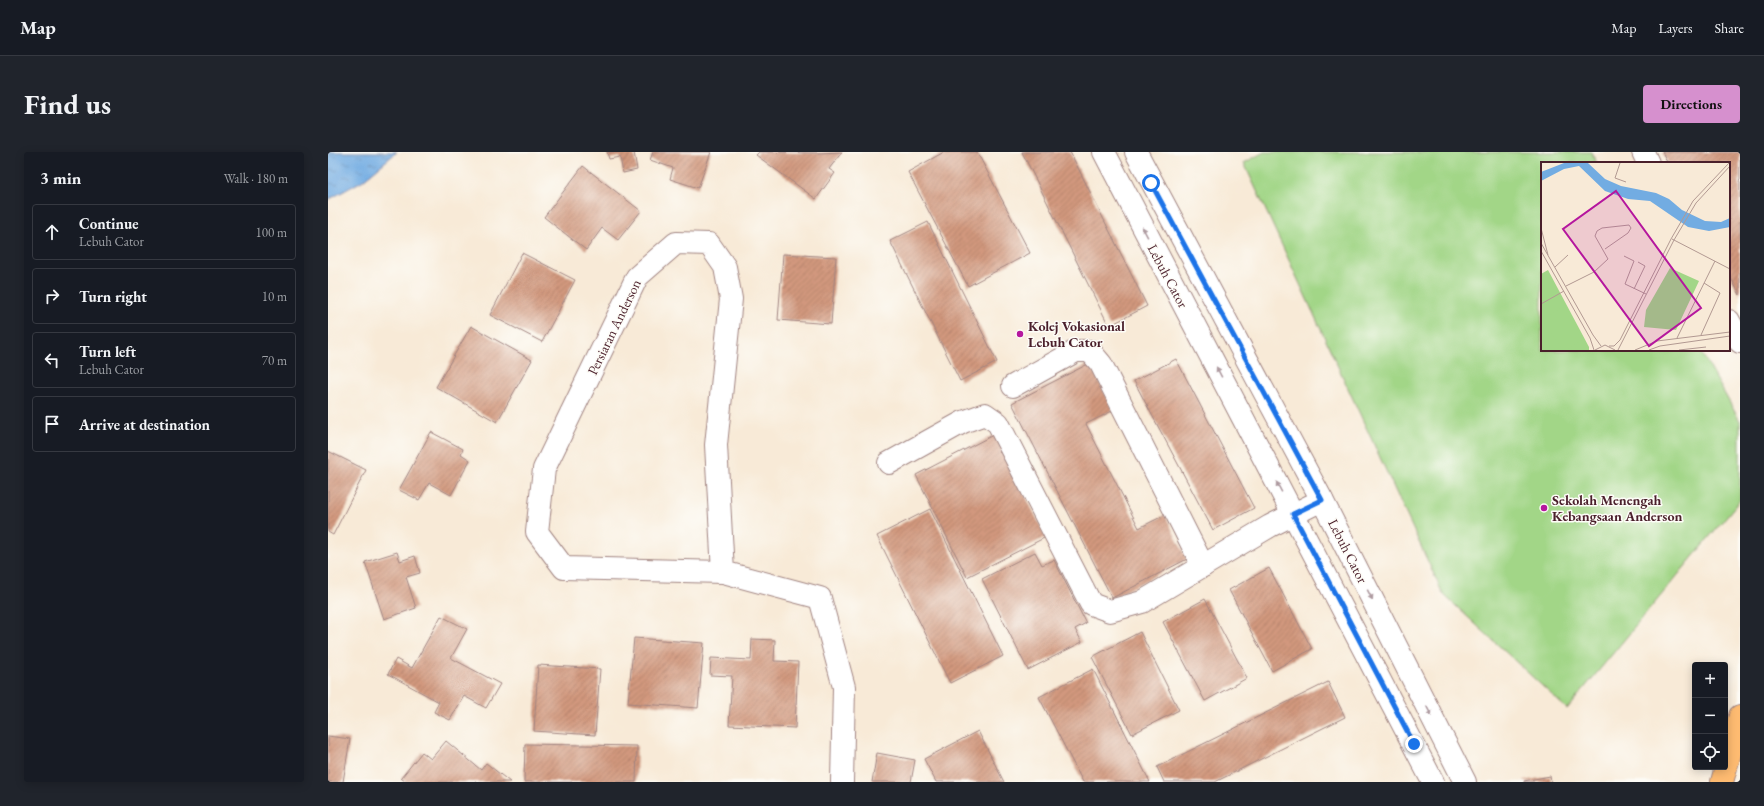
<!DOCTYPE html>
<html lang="en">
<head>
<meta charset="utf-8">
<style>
	body { margin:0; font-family:"EB Garamond",serif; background:#20242c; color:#f1f3f6 }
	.controls { position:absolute; right:12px; bottom:12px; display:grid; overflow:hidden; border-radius:4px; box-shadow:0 2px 10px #0003 }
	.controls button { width:36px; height:36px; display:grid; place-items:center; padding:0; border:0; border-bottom:1px solid #363941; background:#171b24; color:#f1f3f6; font:20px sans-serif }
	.stop { position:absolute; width:12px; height:12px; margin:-9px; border:3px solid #1a73e8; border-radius:50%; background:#fff }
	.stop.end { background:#1a73e8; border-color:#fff; box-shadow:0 1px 4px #0008 }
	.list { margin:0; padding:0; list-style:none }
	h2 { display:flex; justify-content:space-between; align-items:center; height:52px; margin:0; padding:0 16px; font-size:17px }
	h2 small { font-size:13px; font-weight:400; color:#9ea1a6 }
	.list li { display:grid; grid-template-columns:26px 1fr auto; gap:12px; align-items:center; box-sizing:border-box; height:56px; margin:0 8px 8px; padding:0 8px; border:1px solid #363941; border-radius:4px }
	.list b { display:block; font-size:15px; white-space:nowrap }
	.list p { margin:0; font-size:13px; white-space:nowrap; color:#9ea1a6 }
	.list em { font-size:13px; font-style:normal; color:#9ea1a6 }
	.icon { flex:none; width:22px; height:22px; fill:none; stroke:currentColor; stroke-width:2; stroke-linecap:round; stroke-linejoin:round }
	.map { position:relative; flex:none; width:1412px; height:630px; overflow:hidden; border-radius:4px }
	header { display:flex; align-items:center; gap:24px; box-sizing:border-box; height:56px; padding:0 20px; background:#171b24; border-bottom:1px solid #363941 }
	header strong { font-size:19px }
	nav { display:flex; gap:22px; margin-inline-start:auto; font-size:14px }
	.intro { display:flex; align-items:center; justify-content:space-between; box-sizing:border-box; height:96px; padding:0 24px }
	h1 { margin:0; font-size:28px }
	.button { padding:10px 18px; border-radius:4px; background:#d690ce; color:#111; font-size:14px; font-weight:700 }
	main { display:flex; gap:24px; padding:0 24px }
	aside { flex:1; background:#171b24; border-radius:4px; box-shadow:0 2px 10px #0003 }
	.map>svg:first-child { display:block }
	.garden { fill:#a2d687; stroke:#767a59 }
	.water { fill:url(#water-ripples); stroke:#5e6686 }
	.building { fill:url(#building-hatch) }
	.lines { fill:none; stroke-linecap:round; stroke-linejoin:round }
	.minor-casing { stroke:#a18481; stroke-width:24 }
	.major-casing { stroke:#a18481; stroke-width:24 }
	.minor { stroke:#fff; stroke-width:22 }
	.major { stroke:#febb71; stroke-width:22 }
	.oneway { fill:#ae9aa0 }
	.route { stroke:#1a73e8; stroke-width:5 }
	.poi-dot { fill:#b5179e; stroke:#fdfcf7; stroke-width:1.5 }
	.labels { text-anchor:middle; stroke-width:3; stroke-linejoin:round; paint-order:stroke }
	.street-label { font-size:14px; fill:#4a1f2b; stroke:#fdfcf7 }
	.poi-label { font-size:14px; font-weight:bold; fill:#4a1f2b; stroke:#fdfcf7; text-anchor:start }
	.inset-road { fill:none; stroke:#b29992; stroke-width:1 }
	.view { fill:#b5179e; fill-opacity:0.15; stroke:#b5179e; stroke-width:2 }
	.inset-edge { fill:none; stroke:#4a1f2b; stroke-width:2 }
</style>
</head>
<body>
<header>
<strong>Map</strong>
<nav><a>Map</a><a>Layers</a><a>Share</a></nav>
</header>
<div class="intro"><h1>Find us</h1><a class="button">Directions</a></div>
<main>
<aside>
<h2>3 min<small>Walk · 180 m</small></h2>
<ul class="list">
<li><svg class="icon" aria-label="ahead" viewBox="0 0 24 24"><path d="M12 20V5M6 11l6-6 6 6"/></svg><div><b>Continue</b><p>Lebuh Cator</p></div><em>100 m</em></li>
<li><svg class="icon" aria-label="right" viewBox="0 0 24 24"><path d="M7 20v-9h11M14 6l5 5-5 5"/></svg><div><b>Turn right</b></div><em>10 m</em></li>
<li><svg class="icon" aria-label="left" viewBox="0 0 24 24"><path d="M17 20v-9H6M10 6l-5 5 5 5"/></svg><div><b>Turn left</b><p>Lebuh Cator</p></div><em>70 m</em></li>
<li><svg class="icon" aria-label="arrive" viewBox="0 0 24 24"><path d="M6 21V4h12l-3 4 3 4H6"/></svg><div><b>Arrive at destination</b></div></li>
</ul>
</aside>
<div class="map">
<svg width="1412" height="630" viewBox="0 0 1412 630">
	<defs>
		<pattern id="water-ripples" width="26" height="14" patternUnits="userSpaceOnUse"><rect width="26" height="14" fill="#72ace2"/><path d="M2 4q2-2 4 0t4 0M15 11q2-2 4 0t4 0" fill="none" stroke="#608bb7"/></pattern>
		<pattern id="building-hatch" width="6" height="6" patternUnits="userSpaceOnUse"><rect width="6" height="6" fill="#d2987e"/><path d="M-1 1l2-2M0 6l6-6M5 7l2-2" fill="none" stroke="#ac7b67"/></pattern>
	</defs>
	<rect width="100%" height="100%" fill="#fdfcf7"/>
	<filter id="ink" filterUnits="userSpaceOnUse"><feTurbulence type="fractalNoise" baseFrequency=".025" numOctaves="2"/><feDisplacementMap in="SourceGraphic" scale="8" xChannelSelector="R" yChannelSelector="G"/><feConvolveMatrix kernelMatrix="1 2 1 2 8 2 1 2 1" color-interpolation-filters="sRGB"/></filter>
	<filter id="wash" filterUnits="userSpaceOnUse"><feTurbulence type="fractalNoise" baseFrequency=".012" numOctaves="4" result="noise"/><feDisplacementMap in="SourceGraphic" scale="16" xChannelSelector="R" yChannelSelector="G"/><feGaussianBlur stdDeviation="0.9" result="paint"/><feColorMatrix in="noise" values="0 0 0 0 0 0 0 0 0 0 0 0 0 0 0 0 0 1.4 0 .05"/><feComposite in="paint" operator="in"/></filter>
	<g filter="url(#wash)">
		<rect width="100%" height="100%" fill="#f8ead7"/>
		<polygon class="garden" points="936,0 1263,0 1269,11 1214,11 1214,198 1372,198 1412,269 1412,348 1239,557 1115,442 916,11"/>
		<polygon class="water" points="0,0 69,0 34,29 0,48"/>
		<g id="blocks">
			<g class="building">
				<polygon points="279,0 306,0 309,18 295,21 292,5 281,7"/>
				<polygon points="325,0 383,0 370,36 342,27 345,16 322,8"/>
				<polygon points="431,0 490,1 514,0 501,17 507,21 488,47 428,3"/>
				<polygon points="616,0 649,0 702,101 640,134 580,20"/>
				<polygon points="694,0 742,0 819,154 781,174"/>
				<polygon points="1334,0 1412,0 1412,28 1411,29 1412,31 1412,143 1401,122 1401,11 1340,11"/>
				<polygon points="255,14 313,59 290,88 274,76 258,98 216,65"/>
				<polygon points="600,70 669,210 632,229 562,89"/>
				<polygon points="194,101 247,128 214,190 162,163"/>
				<polygon points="455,102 508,105 503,172 450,168"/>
				<polygon points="143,174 204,208 169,270 108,235"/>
				<polygon points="848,207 926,356 885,378 806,229"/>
				<polygon points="762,211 786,258 758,272 811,376 837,363 859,407 784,446 684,251"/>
				<polygon points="103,280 135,297 133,302 142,308 123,343 101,331 91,348 71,338"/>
				<polygon points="667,282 718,385 639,425 588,323"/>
				<polygon points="0,299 38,318 5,383 0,380"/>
				<polygon points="602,357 675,504 622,531 549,384"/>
				<polygon points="69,400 72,409 87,404 92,421 78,425 88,456 56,467 37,410"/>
				<polygon points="707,400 714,413 726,408 758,471 747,477 754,490 700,518 654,427"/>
				<polygon points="941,416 984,497 944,519 901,438"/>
				<polygon points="877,447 919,526 877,549 835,470"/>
				<polygon points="113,464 139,477 123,506 172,532 158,556 136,544 122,568 106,560 111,550 60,522 68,507 84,516"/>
				<polygon points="812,480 851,558 804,582 764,505"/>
				<polygon points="306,486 376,491 370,556 300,551"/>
				<polygon points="424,487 447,488 446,509 470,510 467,576 401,573 404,524 382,523 383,506 423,508"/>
				<polygon points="210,513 272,517 267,583 206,579"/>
				<polygon points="765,517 822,630 755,630 711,545"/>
				<polygon points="1000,530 1017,565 887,630 836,630 829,615"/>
				<polygon points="650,579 676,630 608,630 596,607"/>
				<polygon points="0,584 22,587 15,630 0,630"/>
				<polygon points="118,589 153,618 158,611 182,630 78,630 73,626 94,600 103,607"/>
				<polygon points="197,592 309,594 308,630 196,630"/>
				<polygon points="549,601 587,608 583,630 544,630"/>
				<polygon points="1222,624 1223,630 1196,630 1196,629"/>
			</g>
		</g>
	</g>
	<g filter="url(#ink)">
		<use href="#blocks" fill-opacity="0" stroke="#a18481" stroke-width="1"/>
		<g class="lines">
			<defs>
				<g id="minor">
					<polyline points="776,0 1105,630"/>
					<polyline points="808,0 994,348 1137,630"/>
					<polyline points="1315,0 1320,11"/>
					<polyline points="1401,169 1412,190"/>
					<polyline points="685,234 748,199 762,199 773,212 875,414"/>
					<polyline points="561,311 635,270 657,262 670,271 763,452 782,459 814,450 942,374 994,348"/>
					<polyline points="395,420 388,293 403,147 397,115 381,92 348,91 309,125 216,317 209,380 236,416 395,420 492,446 516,535 514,630"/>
				</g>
				<polyline id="major" points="1394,630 1412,564"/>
			</defs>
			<use href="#minor" class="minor-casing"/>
			<use href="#major" class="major-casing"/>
			<use href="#minor" class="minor"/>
			<use href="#major" class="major"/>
		</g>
		<defs><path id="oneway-solid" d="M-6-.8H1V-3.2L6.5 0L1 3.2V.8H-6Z"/></defs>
		<g class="oneway">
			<use href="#oneway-solid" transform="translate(817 80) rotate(-118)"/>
			<use href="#oneway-solid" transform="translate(891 220) rotate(-118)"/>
			<use href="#oneway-solid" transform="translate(951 335) rotate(-118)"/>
			<use href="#oneway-solid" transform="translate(1042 443) rotate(63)"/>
			<use href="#oneway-solid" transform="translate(1101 559) rotate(63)"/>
		</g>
	</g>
	<g class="lines" filter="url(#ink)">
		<polyline class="route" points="823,31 994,348 965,362 1086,592"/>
	</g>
	<g class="poi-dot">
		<circle cx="692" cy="182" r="4"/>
		<circle cx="1216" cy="356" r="4"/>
	</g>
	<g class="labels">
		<g class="street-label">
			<text transform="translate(840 124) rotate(62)" y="5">Lebuh Cator</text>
			<text transform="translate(286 175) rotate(-64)" y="5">Persiaran Anderson</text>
			<text transform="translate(1020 399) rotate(63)" y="5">Lebuh Cator</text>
		</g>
		<g class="poi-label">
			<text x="700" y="179">Kolej Vokasional<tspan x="700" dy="16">Lebuh Cator</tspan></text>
			<text x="1224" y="353">Sekolah Menengah<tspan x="1224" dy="16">Kebangsaan Anderson</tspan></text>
		</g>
	</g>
	<g transform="translate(1213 10)">
		<rect width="189" height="189" fill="#f8ead7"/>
		<path d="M7,108L48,185V188H0V112Z" fill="#a2d687"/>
		<path d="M129,106L158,119L135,168L103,165L105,148ZM21,145L43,177L26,188H22L1,158Z" fill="#a2d687"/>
		<path d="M23,1H47L64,17L80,24L115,31L128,37L141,48L164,59L180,60L189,56V65L168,69L147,65L109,39L87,37L64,29L38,4L23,7L0,19V10Z" fill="#72ace2"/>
		<path class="inset-road" d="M79,1L74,16L85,20M0,66L7,93M131,77L189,107M0,81L52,173L60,184M0,89L49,176L53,188M83,94L93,99L84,122L105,132M14,105L27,93M25,124L53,110L67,97L54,74L56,69L61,66L88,63L90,66L87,71L64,87M93,127L104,104L97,100M0,142L23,129M160,173L179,131L163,121M136,176L174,99M68,184H73L79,178L130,77L152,39L188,1M54,188L64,183L74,188M77,188L133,78L155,41L189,4M94,188L116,179L189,170M108,188L119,184L189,174M138,188L165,185"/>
		<path class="view" d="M75,29L160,146L108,184L22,67Z"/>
		<rect width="189" height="189" class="inset-edge"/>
	</g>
</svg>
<div class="controls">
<button>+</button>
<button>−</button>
<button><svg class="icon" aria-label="locate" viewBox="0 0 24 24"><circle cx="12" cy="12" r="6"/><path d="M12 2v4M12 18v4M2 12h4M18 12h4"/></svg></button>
</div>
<div class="stop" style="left:823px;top:31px"></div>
<div class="stop end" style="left:1086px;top:592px"></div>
</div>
</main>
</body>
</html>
